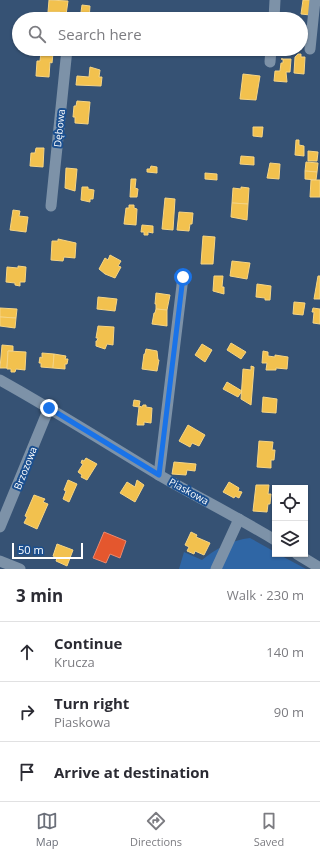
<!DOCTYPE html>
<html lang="en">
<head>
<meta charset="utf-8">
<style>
	body { margin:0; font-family:"Open Sans",sans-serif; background:#f7f7f7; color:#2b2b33 }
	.controls { position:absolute; right:12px; bottom:12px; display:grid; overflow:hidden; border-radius:0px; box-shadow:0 1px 3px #0004 }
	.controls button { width:36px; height:36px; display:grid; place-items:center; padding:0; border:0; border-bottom:1px solid #e1e1e2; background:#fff; color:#2b2b33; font:20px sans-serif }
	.scale { position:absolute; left:12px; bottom:10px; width:71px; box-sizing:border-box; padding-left:4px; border:2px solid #fff; border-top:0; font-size:11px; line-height:14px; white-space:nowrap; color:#fff; -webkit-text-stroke:3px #1b4f8f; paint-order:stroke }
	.stop { position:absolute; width:12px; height:12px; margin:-9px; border:3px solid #1a73e8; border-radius:50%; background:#fff }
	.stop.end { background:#1a73e8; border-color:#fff; box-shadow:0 1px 4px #0008 }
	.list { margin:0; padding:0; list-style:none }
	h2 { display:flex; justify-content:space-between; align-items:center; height:52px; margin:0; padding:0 16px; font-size:17px }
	h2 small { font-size:13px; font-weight:400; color:#7c7c81 }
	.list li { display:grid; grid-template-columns:26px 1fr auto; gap:12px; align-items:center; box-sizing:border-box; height:60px; padding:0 16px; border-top:1px solid #e1e1e2 }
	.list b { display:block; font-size:15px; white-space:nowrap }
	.list p { margin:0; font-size:13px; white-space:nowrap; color:#7c7c81 }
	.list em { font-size:13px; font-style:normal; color:#7c7c81 }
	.icon { flex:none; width:22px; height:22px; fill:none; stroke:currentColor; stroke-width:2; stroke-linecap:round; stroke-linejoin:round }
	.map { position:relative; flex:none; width:320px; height:569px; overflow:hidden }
	.search { position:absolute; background:#fff; box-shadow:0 1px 3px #0004; left:12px; right:12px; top:12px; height:44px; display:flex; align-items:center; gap:10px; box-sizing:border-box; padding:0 14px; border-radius:22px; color:#7c7c81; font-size:15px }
	.sheet { height:232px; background:#fff }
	nav { display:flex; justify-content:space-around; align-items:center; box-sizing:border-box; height:56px; border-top:1px solid #e1e1e2; background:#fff; font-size:11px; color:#7c7c81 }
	nav a { display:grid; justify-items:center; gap:2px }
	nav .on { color:#6b6f79 }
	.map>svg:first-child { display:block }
	.green { fill:#2f66a5 }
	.homes { fill:#f2c14e; stroke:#f6d483 }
	.shops { fill:#e4572e; stroke:#ec896d }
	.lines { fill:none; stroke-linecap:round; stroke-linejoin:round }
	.minor { stroke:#7d92a8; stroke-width:11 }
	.route { stroke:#1a73e8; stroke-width:5 }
	.labels { text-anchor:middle; stroke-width:4; stroke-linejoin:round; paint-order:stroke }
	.street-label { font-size:10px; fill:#fff; stroke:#1b4f8f }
</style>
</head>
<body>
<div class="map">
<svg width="320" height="569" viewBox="0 0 320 569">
	<rect width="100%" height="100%" fill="#365274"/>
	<path class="green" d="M250,538L275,552V554H278L306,569H179L184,552L202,560C215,549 232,540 250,538Z"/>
	<g class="homes">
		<polygon points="49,0 68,1 66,15 60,14 60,12 48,12"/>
		<polygon points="303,0 312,0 310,15 301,14"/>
		<polygon points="82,5 90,6 89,19 80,19"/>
		<polygon points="41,52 53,53 52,63 50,62 49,77 36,76 37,61 40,61"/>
		<polygon points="298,54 301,54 301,57 305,57 304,74 294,73 295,57"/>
		<polygon points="281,59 291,59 290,72 286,72 287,82 274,81 275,71 280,71 281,63 283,63 283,59"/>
		<polygon points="90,67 100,70 99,77 102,77 101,86 76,85 77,76 89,77"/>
		<polygon points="243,74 260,76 256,100 240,99"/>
		<polygon points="77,101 90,102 88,124 75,123 75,117 73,117 74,106 76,106"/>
		<polygon points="253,127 263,127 262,137 253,136"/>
		<polygon points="296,140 299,140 299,145 304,146 304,156 295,155"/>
		<polygon points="36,148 44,148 43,167 30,166 31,153 35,153"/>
		<polygon points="308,151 318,152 317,161 308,161"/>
		<polygon points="241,156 254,157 254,165 240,164"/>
		<polygon points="306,162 318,163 317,172 305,171"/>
		<polygon points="270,163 280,164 279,179 267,178"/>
		<polygon points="151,166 157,167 157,173 147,172 147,169 150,169"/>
		<polygon points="66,168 77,169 75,191 65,188"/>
		<polygon points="305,171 317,172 316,180 305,179"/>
		<polygon points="205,173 217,174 217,180 205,179"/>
		<polygon points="131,179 136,179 135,188 138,189 137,197 130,197"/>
		<polygon points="311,180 320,180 320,197 310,197"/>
		<polygon points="82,187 88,187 88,189 94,190 93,199 90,199 90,202 81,200"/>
		<polygon points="241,187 249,188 248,204 232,203 233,188 241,189"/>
		<polygon points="165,198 175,199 173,230 162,229"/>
		<polygon points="232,203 248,204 247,220 231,217"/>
		<polygon points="129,205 134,205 134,208 137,209 136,225 124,224 126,208 129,208"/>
		<polygon points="13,210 20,211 19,216 28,217 26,232 10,230"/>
		<polygon points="179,212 193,213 192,224 190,224 189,231 177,230"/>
		<polygon points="142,225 153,226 153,233 148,232 148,235 144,235 144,232 141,232"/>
		<polygon points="203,236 215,237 213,264 201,264"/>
		<polygon points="58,239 76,243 75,258 64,257 63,261 51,260 52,241 58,241"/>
		<polygon points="110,255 121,261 118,266 121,267 115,278 105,274 99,269 105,258 108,260"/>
		<polygon points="232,261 250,263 247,279 230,276"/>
		<polygon points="18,266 26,267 25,282 20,282 20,286 15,285 15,283 6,282 7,267 18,268"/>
		<polygon points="214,276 223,276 222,287 224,287 224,294 213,291"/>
		<polygon points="318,276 320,276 320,299 314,299"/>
		<polygon points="257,284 271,286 270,300 265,300 265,298 256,297"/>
		<polygon points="156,293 170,295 167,310 156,309 156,304 155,304"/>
		<polygon points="98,297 117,299 115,311 97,309"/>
		<polygon points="294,302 305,303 303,315 293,314"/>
		<polygon points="0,308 17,309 16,318 0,317"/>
		<polygon points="313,308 320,309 320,324 313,323 314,312 312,312"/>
		<polygon points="156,309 167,310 167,326 152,324 154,313 155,313"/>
		<polygon points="0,317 16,318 15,328 0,326"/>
		<polygon points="98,326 114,327 113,345 107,344 105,349 96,346 96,341 97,341 98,338 96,338"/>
		<polygon points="231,343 246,352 241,359 227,350"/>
		<polygon points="202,344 212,350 205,362 195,355"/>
		<polygon points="2,345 13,346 13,351 8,351 7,368 0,368"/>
		<polygon points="146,349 157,351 158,360 159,360 157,371 142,369 144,354 145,354"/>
		<polygon points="8,351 26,352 25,370 16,369 15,372 11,372 11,369 7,369"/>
		<polygon points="263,351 268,352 268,356 275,357 275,355 288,357 287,369 276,368 276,370 266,370 267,363 262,363"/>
		<polygon points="42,353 54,354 53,368 41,367 41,363 39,363 40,357 42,358"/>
		<polygon points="54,354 66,356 65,359 68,359 67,364 65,364 65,369 53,368"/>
		<polygon points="251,366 254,367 251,405 241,399 243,369 251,370"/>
		<polygon points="227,382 242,391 238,397 223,389"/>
		<polygon points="263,397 277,399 276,413 262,412"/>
		<polygon points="134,400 140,401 139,406 142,407 143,405 146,405 146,407 152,408 151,423 144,422 144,425 137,425 139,407 133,406"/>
		<polygon points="188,425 205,435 199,446 192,443 190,447 179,441"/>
		<polygon points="259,441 273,442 272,450 275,450 274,460 271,460 271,468 257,467"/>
		<polygon points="86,458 97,464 87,480 81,477 82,475 78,472 83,464 81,463 82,460 84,461"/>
		<polygon points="174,462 196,464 195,471 187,470 186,475 172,474"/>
		<polygon points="68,480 77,484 69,502 63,499 66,491 64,490"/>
		<polygon points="137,480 144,485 135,502 120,493 127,482 135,487"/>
		<polygon points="229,482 239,488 238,491 242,492 239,498 235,496 234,498 223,492"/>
		<polygon points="256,485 269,485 268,494 271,494 270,504 268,504 267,512 253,511"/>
		<polygon points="34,495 45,499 43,502 48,504 37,529 24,523 27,517 25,516"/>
		<polygon points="191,532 197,535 196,537 210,543 204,555 195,551 194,554 187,551 189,547 185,545"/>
		<polygon points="57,544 73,550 67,566 56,561 57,558 53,556"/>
	</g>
	<polygon class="shops" points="104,532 126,541 120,558 110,554 106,563 93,558"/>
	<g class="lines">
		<g class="minor">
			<polyline points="274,19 275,0"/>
			<polyline points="310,49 315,0"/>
			<polyline points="270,62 271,49"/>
			<polyline points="51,206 67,49"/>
			<path d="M0,380C54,410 106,443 159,475C197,497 237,517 275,540"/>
			<polyline points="159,475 183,277"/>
			<polyline points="0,527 49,408"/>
			<polyline points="297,554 320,568"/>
			<polyline points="0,561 20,569"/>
			<polyline points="216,569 239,519"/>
		</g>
	</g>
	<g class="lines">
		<polyline class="route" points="49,408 159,475 183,277"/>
	</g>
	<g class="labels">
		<g class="street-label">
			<text transform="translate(59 128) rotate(-84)" y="4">Dębowa</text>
			<text transform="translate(25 468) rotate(-68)" y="4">Brzozowa</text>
			<text transform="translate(189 491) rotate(29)" y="4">Piaskowa</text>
		</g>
	</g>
</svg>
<div class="controls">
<button><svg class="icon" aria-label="locate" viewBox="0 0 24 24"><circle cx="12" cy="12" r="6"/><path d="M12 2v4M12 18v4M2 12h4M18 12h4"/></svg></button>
<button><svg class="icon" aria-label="layers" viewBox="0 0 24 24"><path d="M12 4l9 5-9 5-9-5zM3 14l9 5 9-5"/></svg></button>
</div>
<div class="scale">50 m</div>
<div class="stop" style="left:183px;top:277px"></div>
<div class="stop end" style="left:49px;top:408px"></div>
<div class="search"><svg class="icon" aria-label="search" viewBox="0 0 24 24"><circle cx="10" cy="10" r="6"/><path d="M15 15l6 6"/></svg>Search here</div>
</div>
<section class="sheet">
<h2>3 min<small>Walk · 230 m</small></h2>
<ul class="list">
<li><svg class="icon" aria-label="ahead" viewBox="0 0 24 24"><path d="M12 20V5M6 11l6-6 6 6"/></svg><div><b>Continue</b><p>Krucza</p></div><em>140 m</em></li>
<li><svg class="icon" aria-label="right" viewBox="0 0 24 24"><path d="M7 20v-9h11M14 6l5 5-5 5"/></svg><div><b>Turn right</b><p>Piaskowa</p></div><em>90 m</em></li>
<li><svg class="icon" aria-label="arrive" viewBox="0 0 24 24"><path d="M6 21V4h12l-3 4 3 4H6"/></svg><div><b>Arrive at destination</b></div></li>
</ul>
</section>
<nav>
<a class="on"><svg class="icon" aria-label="map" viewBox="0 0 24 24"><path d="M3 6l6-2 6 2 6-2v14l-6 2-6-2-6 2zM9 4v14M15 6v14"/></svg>Map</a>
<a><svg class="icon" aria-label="directions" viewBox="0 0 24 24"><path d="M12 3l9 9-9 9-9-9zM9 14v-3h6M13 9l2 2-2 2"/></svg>Directions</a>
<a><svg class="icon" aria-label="saved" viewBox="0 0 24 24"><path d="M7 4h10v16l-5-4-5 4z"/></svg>Saved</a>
</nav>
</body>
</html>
